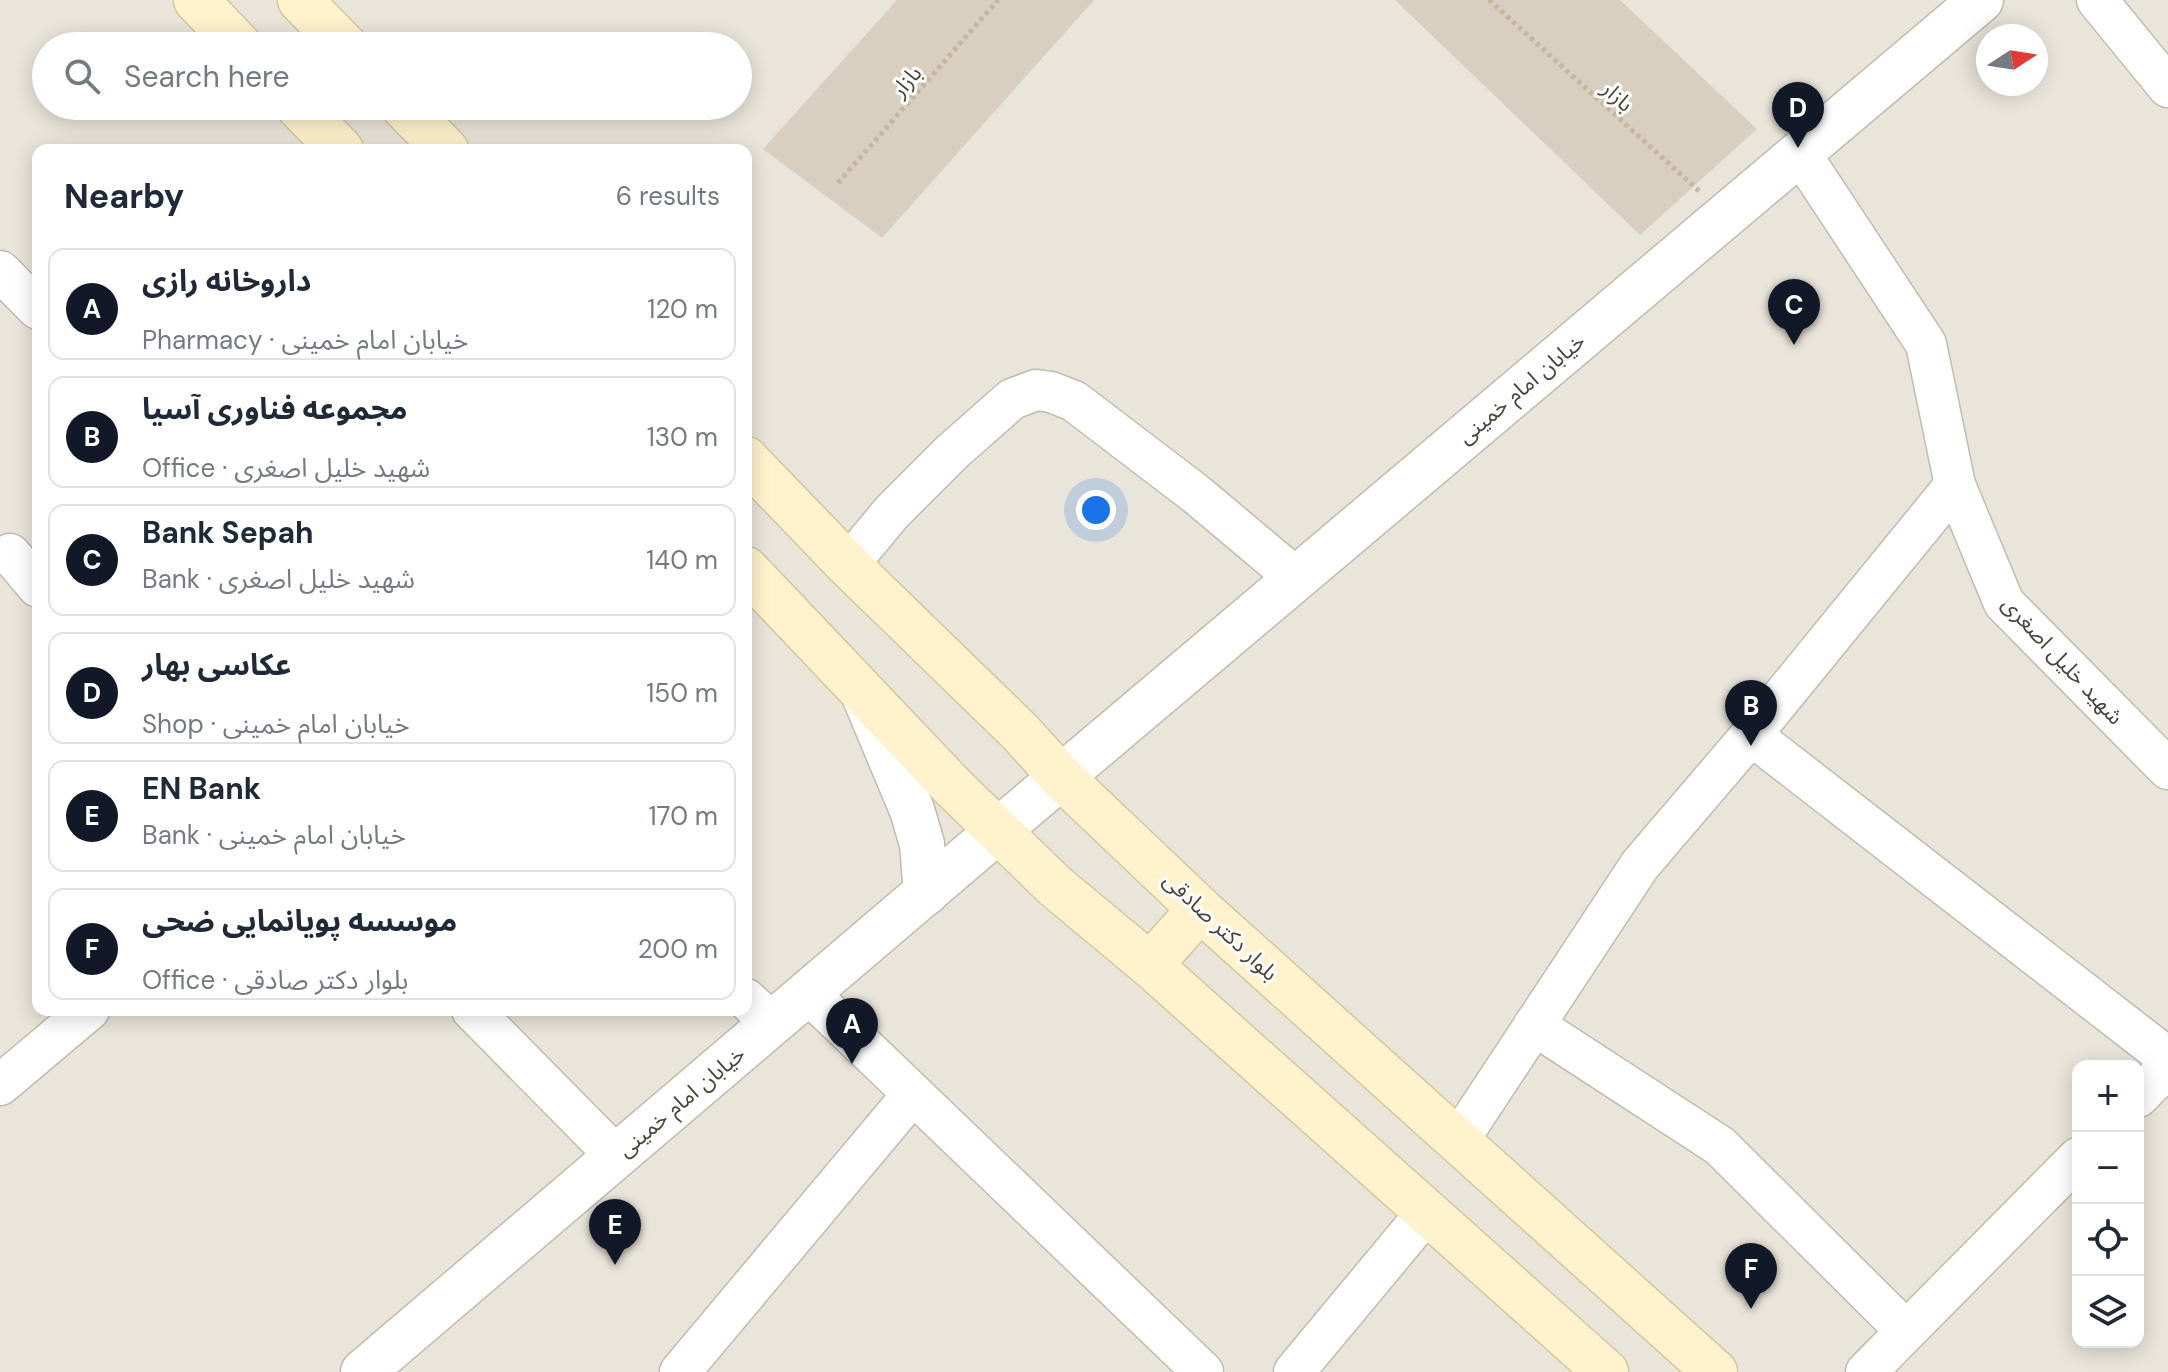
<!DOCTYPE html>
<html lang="en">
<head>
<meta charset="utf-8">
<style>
	body { margin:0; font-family:"DM Sans","Noto Sans Arabic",sans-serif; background:#f2f2f3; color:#1f2937 }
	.controls { position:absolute; right:24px; bottom:24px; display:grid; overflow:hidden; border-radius:16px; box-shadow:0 4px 20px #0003 }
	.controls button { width:72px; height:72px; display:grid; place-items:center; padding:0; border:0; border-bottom:2px solid #e0e1e3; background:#fff; color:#1f2937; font:40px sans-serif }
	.compass { position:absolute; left:1976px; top:24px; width:72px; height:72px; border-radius:50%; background:#fff; box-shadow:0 4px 20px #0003; rotate:78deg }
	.you { position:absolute; left:1096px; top:510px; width:28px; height:28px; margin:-20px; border:6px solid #fff; border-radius:50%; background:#1a73e8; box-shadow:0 0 0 12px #1a73e833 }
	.badge { display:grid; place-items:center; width:52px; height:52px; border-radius:50%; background:#111827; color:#fff; font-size:26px; font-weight:700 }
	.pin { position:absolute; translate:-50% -66px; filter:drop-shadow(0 2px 4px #0008) }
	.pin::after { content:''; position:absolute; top:42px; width:28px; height:24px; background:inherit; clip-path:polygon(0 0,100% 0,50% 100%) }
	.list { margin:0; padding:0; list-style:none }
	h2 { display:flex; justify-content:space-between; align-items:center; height:104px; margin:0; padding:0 32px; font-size:34px }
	h2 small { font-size:26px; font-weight:400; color:#747a83 }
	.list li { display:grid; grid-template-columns:52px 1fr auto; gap:24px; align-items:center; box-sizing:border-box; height:112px; margin:0 16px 16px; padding:0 16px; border:2px solid #e0e1e3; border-radius:16px }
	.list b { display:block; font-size:30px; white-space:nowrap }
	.list p { margin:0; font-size:26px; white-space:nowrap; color:#747a83 }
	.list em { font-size:26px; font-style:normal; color:#747a83 }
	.icon { flex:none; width:44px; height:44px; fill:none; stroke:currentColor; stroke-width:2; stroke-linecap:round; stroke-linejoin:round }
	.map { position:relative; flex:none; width:2168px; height:1372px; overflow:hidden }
	.search { position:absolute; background:#fff; box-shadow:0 4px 20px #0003; left:32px; top:32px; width:720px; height:88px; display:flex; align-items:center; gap:20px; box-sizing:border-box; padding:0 28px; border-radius:44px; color:#747a83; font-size:30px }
	.panel { position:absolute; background:#fff; box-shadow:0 4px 20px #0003; left:32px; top:144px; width:720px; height:872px; border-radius:16px }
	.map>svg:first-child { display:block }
	.residential { fill:#eae5da; fill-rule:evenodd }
	.building { fill:#d8cfc1 }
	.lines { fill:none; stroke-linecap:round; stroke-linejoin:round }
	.minor-casing { stroke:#c2bbae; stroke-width:43 }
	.tertiary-casing { stroke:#c2bbae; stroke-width:47 }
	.secondary-casing { stroke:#d6c79b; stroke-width:47 }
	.path { stroke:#c4b79f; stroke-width:5; stroke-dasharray:4 4; stroke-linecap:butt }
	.minor { stroke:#fff; stroke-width:40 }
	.tertiary { stroke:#fff; stroke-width:44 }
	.secondary { stroke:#fff3cd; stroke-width:44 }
	.labels { text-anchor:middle; stroke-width:6; stroke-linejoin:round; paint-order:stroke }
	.street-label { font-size:22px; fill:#4b4439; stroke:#fff }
</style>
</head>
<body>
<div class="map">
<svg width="2168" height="1372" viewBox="0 0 2168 1372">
	<rect width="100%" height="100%" fill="#f6f3ec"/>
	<path class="residential" d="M0,0H2168V1372H0ZM1988,36H2036V84H1988ZM46,46H738V106H46ZM38,150H746V1010H38ZM2078,1066H2138V1342H2078Z"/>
	<g class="building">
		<polygon points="897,0 1094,0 882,238 763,149"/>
		<polygon points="1395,0 1620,0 1757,129 1640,235"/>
	</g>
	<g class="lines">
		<defs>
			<g id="minor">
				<polyline points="2097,0 2168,87"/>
				<polyline points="1800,153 1926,344 1955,485 2004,603 2168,769"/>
				<polyline points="0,271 38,309"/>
				<polyline points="10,554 38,587"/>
				<polyline points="848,565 892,512 952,452 1012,399 1036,390 1051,392 1074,401 1196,494 1296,578"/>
				<polyline points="1751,735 2168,1058"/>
				<polyline points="808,993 1203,1372"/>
				<polyline points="746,999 772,1023"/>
				<polyline points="472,1010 616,1156"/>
				<polyline points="1534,1025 1720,1146 1906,1331"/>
				<polyline points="0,1085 89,1010"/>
				<polyline points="2138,1097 2168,1067"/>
				<polyline points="1458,1141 1640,865 1751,735 1955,485"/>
				<polyline points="680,1372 913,1094"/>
				<polyline points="1294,1372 1427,1212"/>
				<polyline points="1866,1372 2078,1158"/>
			</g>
			<g id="tertiary">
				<polyline points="865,698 912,810 922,844 926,893"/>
				<polyline points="363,1372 1061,777 1981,0"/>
			</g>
			<g id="secondary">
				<polyline points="196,0 240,46"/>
				<polyline points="300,0 345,46"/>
				<polyline points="298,106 341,150"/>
				<polyline points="403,106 446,150"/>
				<polyline points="746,459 848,565 1020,732 1061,777 1200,909 1715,1372"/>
				<polyline points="746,569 953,787 1055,886 1150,965 1606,1372"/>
				<polyline points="1150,965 1200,909"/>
			</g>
		</defs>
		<use href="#minor" class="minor-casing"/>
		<use href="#tertiary" class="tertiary-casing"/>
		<use href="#secondary" class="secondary-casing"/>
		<g class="path">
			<polyline points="1489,0 1699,191"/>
			<polyline points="838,183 998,0"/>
		</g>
		<use href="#minor" class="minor"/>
		<use href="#tertiary" class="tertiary"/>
		<use href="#secondary" class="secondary"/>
	</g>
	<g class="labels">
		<g class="street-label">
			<text transform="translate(906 81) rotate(-49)" y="8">بازار</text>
			<text transform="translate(1618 96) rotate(42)" y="8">بازار</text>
			<text transform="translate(1521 388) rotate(-40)" y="8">خیابان امام خمینی</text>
			<text transform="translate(2063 660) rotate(47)" y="8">شهید خلیل اصغری</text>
			<text transform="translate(1221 926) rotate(43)" y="8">بلوار دکتر صادقی</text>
			<text transform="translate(681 1101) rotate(-40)" y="8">خیابان امام خمینی</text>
		</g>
	</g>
</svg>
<div class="controls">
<button>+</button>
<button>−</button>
<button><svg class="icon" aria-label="locate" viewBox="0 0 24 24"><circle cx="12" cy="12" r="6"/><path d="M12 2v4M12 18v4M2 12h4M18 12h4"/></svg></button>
<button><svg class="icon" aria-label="layers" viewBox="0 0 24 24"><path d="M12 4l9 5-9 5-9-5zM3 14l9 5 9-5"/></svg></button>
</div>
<svg class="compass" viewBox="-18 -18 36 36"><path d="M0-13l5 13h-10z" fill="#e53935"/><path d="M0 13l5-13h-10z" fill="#747a83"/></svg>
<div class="you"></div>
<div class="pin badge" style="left:852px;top:1064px">A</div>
<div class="pin badge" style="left:1751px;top:746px">B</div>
<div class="pin badge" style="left:1794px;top:345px">C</div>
<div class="pin badge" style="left:1798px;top:148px">D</div>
<div class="pin badge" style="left:615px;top:1265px">E</div>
<div class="pin badge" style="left:1751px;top:1309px">F</div>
<div class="search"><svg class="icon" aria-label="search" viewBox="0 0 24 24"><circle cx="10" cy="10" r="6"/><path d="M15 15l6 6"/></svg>Search here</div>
<section class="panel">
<h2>Nearby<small>6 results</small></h2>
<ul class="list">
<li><span class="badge">A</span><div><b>داروخانه رازی</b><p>Pharmacy · خیابان امام خمینی</p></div><em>120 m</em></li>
<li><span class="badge">B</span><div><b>مجموعه فناوری آسیا</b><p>Office · شهید خلیل اصغری</p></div><em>130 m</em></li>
<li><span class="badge">C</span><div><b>Bank Sepah</b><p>Bank · شهید خلیل اصغری</p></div><em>140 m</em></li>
<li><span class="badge">D</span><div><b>عکاسی بهار</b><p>Shop · خیابان امام خمینی</p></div><em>150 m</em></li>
<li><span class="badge">E</span><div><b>EN Bank</b><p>Bank · خیابان امام خمینی</p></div><em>170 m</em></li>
<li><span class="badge">F</span><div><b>موسسه پویانمایی ضحی</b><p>Office · بلوار دکتر صادقی</p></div><em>200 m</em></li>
</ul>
</section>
</div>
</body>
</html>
